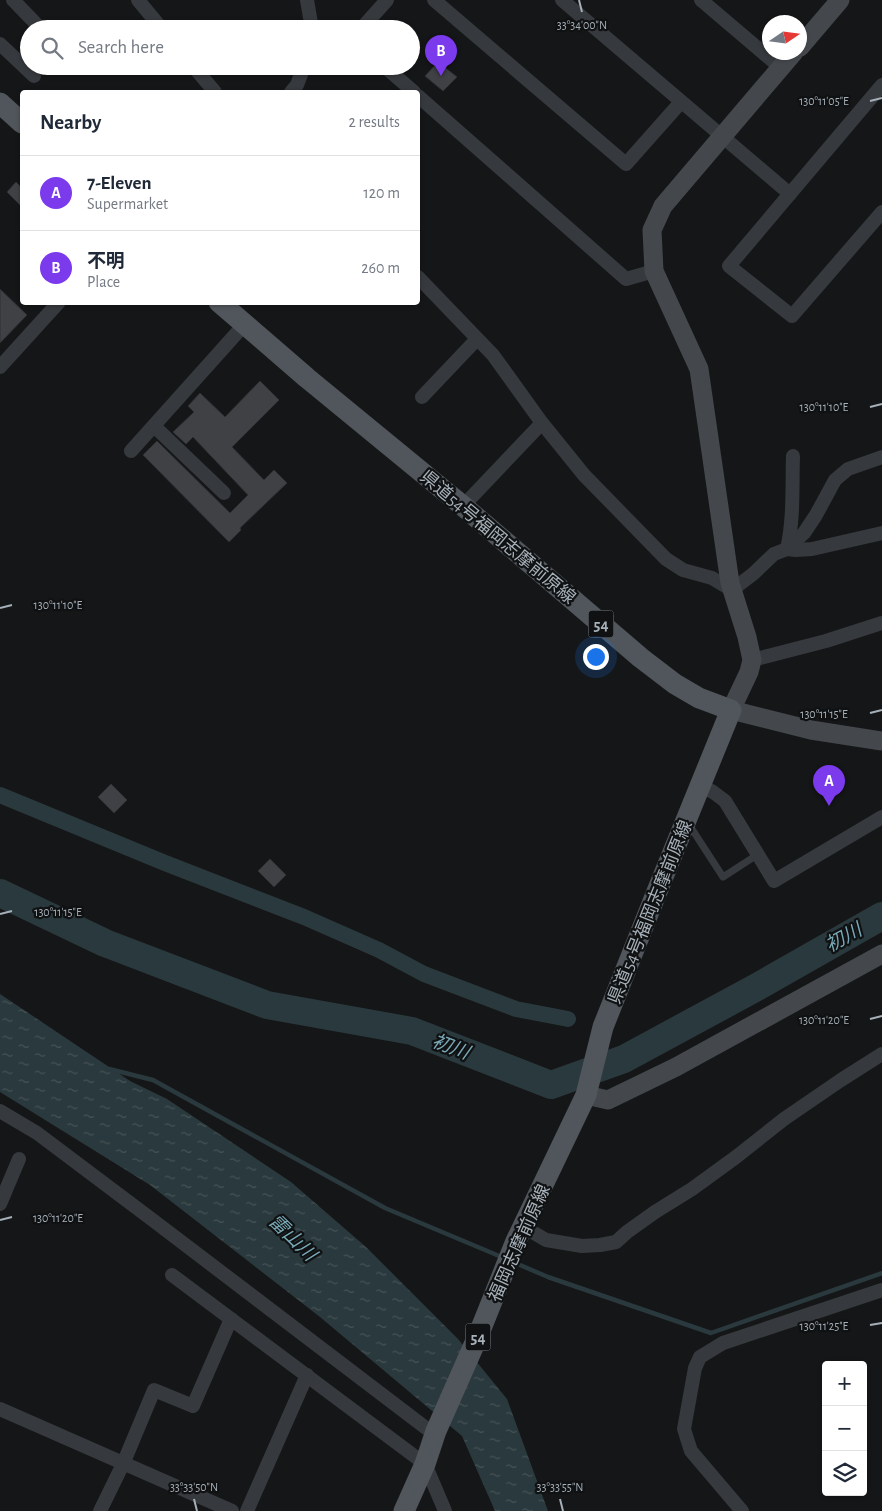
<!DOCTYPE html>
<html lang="en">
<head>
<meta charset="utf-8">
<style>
	body { margin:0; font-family:"Alegreya Sans","Noto Sans JP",sans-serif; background:#f6f6f7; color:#1f2937 }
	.controls { position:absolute; right:15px; bottom:15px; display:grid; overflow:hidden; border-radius:5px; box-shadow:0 1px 4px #0004 }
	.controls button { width:45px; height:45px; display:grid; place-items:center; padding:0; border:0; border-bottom:1px solid #e0e1e3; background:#fff; color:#1f2937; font:25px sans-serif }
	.compass { position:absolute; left:762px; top:15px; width:45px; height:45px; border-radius:50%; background:#fff; box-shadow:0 1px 4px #0004; rotate:77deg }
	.you { position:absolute; left:595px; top:656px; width:18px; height:18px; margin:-12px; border:4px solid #fff; border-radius:50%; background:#1a73e8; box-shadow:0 0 0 8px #1a73e833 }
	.badge { display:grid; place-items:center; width:32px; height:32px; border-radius:50%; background:#7c3aed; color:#fff; font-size:16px; font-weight:700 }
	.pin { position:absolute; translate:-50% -41px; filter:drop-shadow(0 1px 2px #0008) }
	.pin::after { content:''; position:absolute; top:26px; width:18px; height:15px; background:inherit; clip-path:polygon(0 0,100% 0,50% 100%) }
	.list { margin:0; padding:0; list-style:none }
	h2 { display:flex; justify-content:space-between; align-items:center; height:65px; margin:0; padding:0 20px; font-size:21px }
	h2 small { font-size:16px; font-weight:400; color:#747a83 }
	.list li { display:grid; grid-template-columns:32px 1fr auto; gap:15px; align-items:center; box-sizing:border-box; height:75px; padding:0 20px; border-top:1px solid #e0e1e3 }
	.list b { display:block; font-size:19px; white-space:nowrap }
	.list p { margin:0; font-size:16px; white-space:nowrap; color:#747a83 }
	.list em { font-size:16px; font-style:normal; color:#747a83 }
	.icon { flex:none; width:28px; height:28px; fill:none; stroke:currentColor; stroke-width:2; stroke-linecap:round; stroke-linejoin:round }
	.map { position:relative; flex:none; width:882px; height:1511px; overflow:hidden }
	.search { position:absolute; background:#fff; box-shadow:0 1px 4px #0004; left:20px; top:20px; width:400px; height:55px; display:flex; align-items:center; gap:12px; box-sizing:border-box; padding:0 18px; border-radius:28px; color:#747a83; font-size:19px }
	.panel { position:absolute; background:#fff; box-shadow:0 1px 4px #0004; left:20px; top:90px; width:400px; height:215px; border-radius:5px }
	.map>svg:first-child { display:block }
	.water { fill:url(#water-ripples) }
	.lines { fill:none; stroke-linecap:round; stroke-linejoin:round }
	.stream { stroke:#2a393d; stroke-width:4.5 }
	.canal { stroke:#2a393d; stroke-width:16 }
	.river { stroke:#2a393d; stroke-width:28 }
	.building { fill:#3f4145; stroke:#2f3034 }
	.lane { stroke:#36393d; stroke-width:7 }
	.street { stroke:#36393d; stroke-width:14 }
	.secondary { stroke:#44484d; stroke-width:19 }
	.primary { stroke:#51565c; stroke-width:21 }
	.ticks { fill:none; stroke:#a6b0b9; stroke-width:2 }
	.labels { text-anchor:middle; stroke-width:4.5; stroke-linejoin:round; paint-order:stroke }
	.shield { fill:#101112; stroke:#798087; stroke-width:1 }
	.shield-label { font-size:16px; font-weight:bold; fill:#a6b0b9 }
	.street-label { font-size:18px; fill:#a6b0b9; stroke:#101112 }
	.water-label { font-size:19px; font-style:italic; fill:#79a9b7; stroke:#101112 }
	.ticks-label { font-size:12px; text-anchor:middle; fill:#a6b0b9; stroke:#101112; stroke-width:4.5; stroke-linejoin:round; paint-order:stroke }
</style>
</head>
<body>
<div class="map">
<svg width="882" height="1511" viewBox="0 0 882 1511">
	<defs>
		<pattern id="water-ripples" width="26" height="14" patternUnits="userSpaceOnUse" patternTransform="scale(1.25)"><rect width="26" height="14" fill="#2a393d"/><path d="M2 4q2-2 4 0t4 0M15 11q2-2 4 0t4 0" fill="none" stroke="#465357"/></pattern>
	</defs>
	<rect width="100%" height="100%" fill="#151617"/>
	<polygon class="water" points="0,994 130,1081 167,1099 291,1182 366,1247 458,1339 507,1399 548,1511 495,1511 462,1436 320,1317 150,1185 0,1092"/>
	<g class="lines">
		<g class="stream">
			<polyline points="109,1069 153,1080 385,1208 504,1258"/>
			<polyline points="513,1262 548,1277 711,1333 882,1273"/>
		</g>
		<polyline class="canal" points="0,795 165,863 304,917 379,950 424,974 516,1009 568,1019"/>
		<polyline class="river" points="0,893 105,943 267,1005 412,1031 551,1085 624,1059 757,987 882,916"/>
	</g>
	<g class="building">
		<polygon points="438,62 457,77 443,91 425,76"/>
		<polygon points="16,182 22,188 22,207 7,192"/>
		<polygon points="0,289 27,315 0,343"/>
		<polygon points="260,381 279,400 232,447 264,480 274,470 287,483 240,528 241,530 229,542 143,455 157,441 230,513 248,495 193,437 186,444 173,432 194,412 188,406 200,393 225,417"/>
		<polygon points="111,784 127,800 114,813 98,797"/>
		<polygon points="270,859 286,875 274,887 258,871"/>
	</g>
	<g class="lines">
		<polyline class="lane" points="688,823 723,877 757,855"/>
		<g class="street">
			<polyline points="13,0 41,29"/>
			<polyline points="138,0 162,29"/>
			<polyline points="307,0 312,29"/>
			<polyline points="434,0 626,164 681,102"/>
			<polyline points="562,0 790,194"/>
			<polyline points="701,0 781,68"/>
			<polyline points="361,29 387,0"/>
			<polyline points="0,44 34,76"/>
			<polyline points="193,66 215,92"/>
			<polyline points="384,66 414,92"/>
			<polyline points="882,85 729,266 792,316 882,212"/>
			<polyline points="291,92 297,85 304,66"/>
			<polyline points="418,96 626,279 654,271"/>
			<polyline points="418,277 493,355 542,423 584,475 666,559 683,570 712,578 732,590 753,574 774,554 787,549 796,550 812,549 882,533"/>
			<polyline points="0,367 59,302"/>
			<polyline points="422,397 477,339"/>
			<polyline points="154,426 224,493"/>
			<polyline points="131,451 244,325"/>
			<polyline points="463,506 542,423"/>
			<polyline points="787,549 804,533 816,515 835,480 848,469 882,457"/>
			<path d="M787,549C794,518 792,487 793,456"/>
			<polyline points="752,660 826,641 882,623"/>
			<polyline points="700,785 713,792 725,801 774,881 882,817"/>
			<polyline points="0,1111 37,1133 154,1221 426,1428 436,1431"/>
			<polyline points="0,1204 19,1159"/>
			<polyline points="524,1227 546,1240 582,1246 600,1245 616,1242 627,1232 655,1212 692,1189 736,1157 784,1119 841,1080 882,1054"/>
			<polyline points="172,1275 425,1464 445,1511"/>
			<polyline points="0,1409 232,1511"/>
			<polyline points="100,1511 123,1464 154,1390 193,1406 231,1319"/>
			<polyline points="247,1511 307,1375"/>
			<polyline points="742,1511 691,1451 684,1429 695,1368 700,1357 723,1343 882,1290"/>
		</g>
		<g class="secondary">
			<polyline points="800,47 840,0"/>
			<polyline points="794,52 663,206 652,230 654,271 699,369 730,583 747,637 752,660 749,672 731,710 811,730 882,741"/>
			<polyline points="586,1095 608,1100 676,1067 882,954"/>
		</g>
		<g class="primary">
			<polyline points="0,103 22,123"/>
			<polyline points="219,302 307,378 463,506 641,658 675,684 699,698 731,710 656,894 603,1027 586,1095 516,1241 478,1336 436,1431 425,1464 404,1511"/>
		</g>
	</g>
	<path class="ticks" d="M579,0L582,12M870,101L882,98M870,407L882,404M0,608L12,605M870,713L882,710M0,914L12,911M870,1019L882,1016M0,1220L12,1217M870,1325L882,1323M194,1499L197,1511M560,1499L563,1511"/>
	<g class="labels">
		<g class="shield">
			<rect x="588.5" y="610.5" width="25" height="27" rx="4"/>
			<rect x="465.5" y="1323.5" width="25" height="27" rx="4"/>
		</g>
		<g class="shield-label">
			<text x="601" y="630">54</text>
			<text x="478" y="1343">54</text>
		</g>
		<g class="street-label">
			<text transform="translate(498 537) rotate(40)" y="6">県道54号福岡志摩前原線</text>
			<text transform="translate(650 912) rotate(-68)" y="6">県道54号福岡志摩前原線</text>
			<text transform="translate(519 1243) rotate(-66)" y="6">福岡志摩前原線</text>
		</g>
		<g class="water-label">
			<text transform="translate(843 937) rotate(-29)" y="7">初川</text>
			<text transform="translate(451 1046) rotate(21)" y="7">初川</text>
			<text transform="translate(293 1237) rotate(44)" y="7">雷山川</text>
		</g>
	</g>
	<g class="ticks-label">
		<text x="582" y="29">33°34'00"N</text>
		<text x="824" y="105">130°11'05"E</text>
		<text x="824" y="411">130°11'10"E</text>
		<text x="58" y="609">130°11'10"E</text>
		<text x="824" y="718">130°11'15"E</text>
		<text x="58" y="916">130°11'15"E</text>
		<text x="824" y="1024">130°11'20"E</text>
		<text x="58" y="1222">130°11'20"E</text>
		<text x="824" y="1330">130°11'25"E</text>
		<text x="194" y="1491">33°33'50"N</text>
		<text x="560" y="1491">33°33'55"N</text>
	</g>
</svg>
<div class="controls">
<button>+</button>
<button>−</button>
<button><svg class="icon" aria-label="layers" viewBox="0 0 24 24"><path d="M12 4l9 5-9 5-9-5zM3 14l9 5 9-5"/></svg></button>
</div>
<svg class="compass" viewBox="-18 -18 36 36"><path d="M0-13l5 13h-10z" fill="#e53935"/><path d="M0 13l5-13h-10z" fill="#747a83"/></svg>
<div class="you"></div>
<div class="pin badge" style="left:829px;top:806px">A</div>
<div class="pin badge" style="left:441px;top:76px">B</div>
<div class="search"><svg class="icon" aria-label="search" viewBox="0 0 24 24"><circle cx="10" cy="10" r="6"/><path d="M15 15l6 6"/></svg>Search here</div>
<section class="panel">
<h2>Nearby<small>2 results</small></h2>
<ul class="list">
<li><span class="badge">A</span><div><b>7-Eleven</b><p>Supermarket</p></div><em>120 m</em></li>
<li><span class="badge">B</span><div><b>不明</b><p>Place</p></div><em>260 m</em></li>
</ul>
</section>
</div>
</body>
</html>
